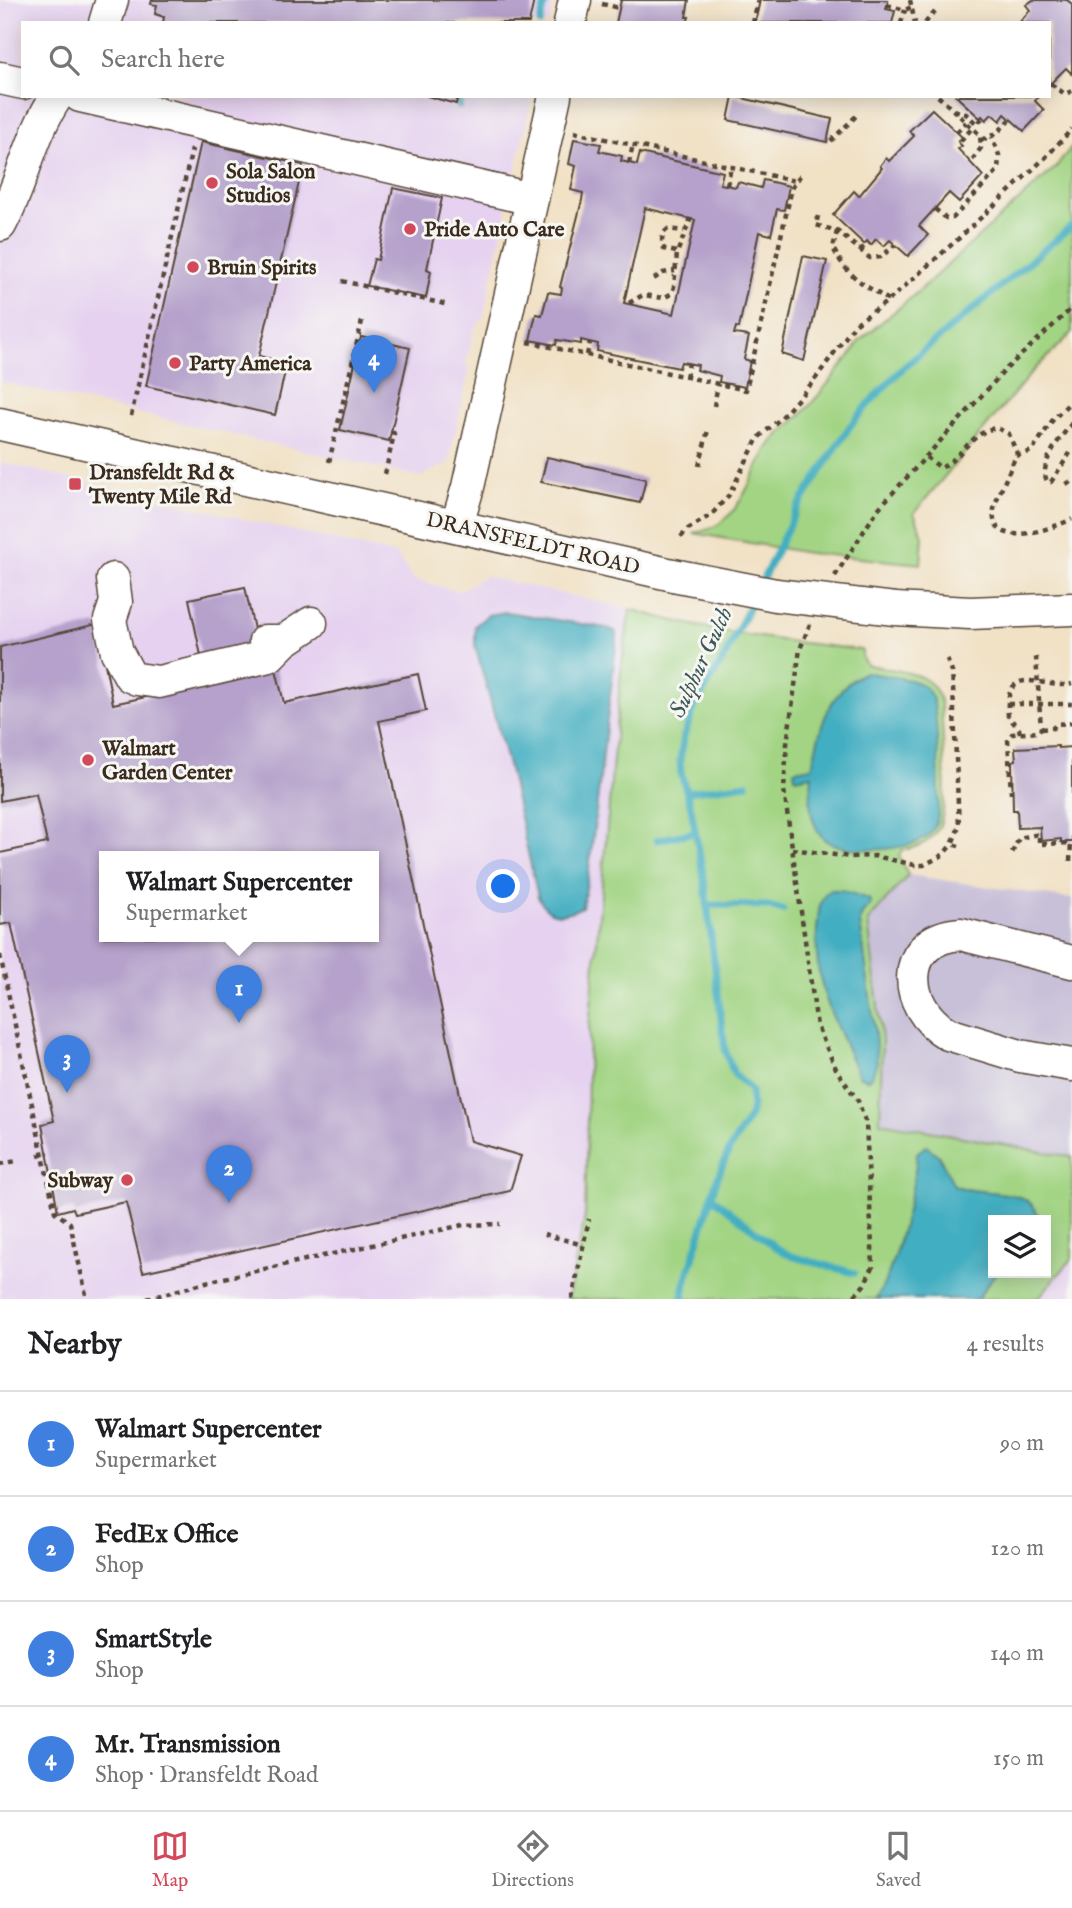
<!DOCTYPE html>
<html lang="en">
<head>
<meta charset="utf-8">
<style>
	body { margin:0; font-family:"IM FELL English",serif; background:#f2f2f2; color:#202124 }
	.controls { position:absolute; right:21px; bottom:21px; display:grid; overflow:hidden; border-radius:0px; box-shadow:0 4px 18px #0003 }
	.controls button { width:63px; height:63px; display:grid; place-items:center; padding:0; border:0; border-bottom:2px solid #e0e0e0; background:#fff; color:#202124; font:35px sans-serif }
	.you { position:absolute; left:504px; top:887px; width:24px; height:24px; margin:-18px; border:5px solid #fff; border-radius:50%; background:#1a73e8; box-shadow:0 0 0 10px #1a73e833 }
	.badge { display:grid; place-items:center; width:46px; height:46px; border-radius:50%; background:#d1495b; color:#fff; font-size:23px; font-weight:700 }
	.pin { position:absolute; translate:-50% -58px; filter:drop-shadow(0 2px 4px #0008) }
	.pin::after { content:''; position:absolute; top:37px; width:24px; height:21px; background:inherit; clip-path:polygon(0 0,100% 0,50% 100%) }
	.popup { position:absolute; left:99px; top:851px; width:280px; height:91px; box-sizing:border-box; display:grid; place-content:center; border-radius:0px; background:#fff; filter:drop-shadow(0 2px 5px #0005); font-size:23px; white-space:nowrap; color:#757577 }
	.popup b { font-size:26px; color:#202124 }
	.popup::after { content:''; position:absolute; left:50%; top:100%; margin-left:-14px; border:14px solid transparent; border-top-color:#fff }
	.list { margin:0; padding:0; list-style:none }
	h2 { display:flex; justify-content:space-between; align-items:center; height:91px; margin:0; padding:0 28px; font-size:30px }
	h2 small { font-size:23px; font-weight:400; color:#757577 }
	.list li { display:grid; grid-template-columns:46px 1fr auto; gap:21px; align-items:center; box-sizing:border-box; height:105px; padding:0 28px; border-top:2px solid #e0e0e0 }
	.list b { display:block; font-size:26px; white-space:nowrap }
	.list p { margin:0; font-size:23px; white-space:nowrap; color:#757577 }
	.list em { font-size:23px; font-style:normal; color:#757577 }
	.icon { flex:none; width:38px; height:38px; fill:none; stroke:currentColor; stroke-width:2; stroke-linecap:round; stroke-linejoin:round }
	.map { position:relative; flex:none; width:1072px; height:1299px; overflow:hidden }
	.search { position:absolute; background:#fff; box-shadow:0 4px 18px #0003; left:21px; right:21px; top:21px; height:77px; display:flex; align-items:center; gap:18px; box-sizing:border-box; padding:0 24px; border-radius:0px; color:#757577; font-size:26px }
	.sheet { height:511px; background:#fff }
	nav { display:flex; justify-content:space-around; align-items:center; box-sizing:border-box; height:98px; border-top:2px solid #e0e0e0; background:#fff; font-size:19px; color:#757577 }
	nav a { display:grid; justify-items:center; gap:4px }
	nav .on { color:#d1495b }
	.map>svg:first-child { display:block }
	.built { fill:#e6d2f0; fill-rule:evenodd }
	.industrial { fill:#c8bfd8 }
	.green { fill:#a2d483; stroke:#6e7f50; stroke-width:2; fill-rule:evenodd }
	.water { fill:#42aec1; stroke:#3e6c70; stroke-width:2 }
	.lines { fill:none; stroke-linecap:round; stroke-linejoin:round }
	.stream { stroke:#42aec1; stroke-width:7 }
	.building { fill:#b5a1cb; fill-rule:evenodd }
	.minor-casing { stroke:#564537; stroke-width:35 }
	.path { stroke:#564537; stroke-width:4.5; stroke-dasharray:5 5; stroke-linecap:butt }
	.minor { stroke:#fff; stroke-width:32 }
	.minor-bridge-casing { stroke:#564537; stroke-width:35; stroke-linecap:butt }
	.minor-bridge { stroke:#fff; stroke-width:32 }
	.poi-dot { fill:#d1495b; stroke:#f6f6f2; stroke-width:2.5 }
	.labels { text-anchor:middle; stroke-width:6; stroke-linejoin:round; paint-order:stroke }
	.poi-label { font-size:21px; font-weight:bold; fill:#3b2a1e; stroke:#f6f6f2; text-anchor:start }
	.street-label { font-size:21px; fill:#3b2a1e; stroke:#f6f6f2 }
	.water-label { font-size:23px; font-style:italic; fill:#3d5857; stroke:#f6f6f2 }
</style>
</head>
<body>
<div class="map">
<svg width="1072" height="1299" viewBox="0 0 1072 1299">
	<rect width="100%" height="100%" fill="#f6f6f2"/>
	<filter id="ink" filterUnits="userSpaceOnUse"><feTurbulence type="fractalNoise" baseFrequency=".0143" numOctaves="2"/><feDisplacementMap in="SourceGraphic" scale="14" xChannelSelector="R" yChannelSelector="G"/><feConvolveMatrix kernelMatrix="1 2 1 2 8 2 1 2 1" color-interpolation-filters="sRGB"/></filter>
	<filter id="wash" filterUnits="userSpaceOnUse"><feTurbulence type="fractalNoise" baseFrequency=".00686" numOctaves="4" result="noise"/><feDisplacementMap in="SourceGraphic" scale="28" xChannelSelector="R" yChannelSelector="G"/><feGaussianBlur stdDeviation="1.57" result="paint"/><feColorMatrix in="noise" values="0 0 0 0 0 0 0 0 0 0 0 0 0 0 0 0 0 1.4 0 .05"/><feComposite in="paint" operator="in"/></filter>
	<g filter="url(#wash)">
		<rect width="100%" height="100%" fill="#f1e1c5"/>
		<g class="built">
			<polygon points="0,0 554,0 549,23 23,23 23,96 532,96 483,318 474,330 466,363 469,371 448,464 419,477 0,382"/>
			<path d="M0,462L397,555L413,579L455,590L460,591L485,576L630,609L621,671L589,1029L585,1216L568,1299H0ZM104,857H374V937H104Z"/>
			<polygon points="1072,1259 1072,1299 1037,1299"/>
		</g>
		<polygon class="industrial" points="908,875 1072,899 1072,1157 880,1122 882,1040 868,920"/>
		<g class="green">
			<path d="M1072,146V333L1032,372L914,513L923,536L921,564L808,553L693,533C742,527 747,478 771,444C779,433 792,424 802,414C820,395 837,372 853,352L859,341L912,297L1057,166Z"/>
			<path d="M630,609C706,632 783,641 862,650V658L866,664C895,673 935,667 941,705C942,732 950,809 938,829C931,842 917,848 902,850L899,856L908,875L868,921L882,1040L880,1122L1072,1157V1259L1037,1299H568L585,1216L589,1029L621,671ZM993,1220H1046V1273H993Z"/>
		</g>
		<g class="water">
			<path d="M506,612L606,628L615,631L617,638L588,878L582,907C561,917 549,918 538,897L509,769L475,645V626L488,615Z"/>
			<path d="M865,672C880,676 910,677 922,685C926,688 930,693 932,697C938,709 940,800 938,815C937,823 934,829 929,835C912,852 838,856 822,837C807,818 810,797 812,775L795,778L794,770L812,767C820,728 827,691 865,672Z"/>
			<path d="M830,890H841L869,899L871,904L862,914L860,922L875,1032L877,1062L872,1076L867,1080L859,1076C835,1020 810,984 818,919C819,908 820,897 830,890Z"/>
			<path d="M926,1146L939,1156L954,1185C978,1198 1034,1183 1039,1220H993V1273H996L977,1299H876C894,1272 915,1186 917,1153Z"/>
		</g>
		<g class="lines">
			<g class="stream">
				<polyline points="540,23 546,0"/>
				<polyline points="459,106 461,96"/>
				<polyline points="760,585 798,507 850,426 872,400 903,368 1072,226"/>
				<polyline points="687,792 747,784"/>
				<polyline points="657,840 695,832"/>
				<polyline points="708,905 769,906 783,910"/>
				<polyline points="712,1197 774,1246 791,1256 854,1273"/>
				<polyline points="683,1299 684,1288 717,1179 729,1150 750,1116 752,1107 751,1090 734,1074 725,1050 704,879 691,808 681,773 680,760 684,736 695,706 724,658 753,599"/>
			</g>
		</g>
		<g id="blocks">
			<g class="building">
				<polygon points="152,0 534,0 529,23 163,23 164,17 155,14 157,5 151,4"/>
				<polygon points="621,0 689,0 686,17 689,17 687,23 616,23"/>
				<polygon points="760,0 888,0 886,9 895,11 892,23 755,23"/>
				<polygon points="1033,0 1067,0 1072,4 1072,74 1066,68 1049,85 1049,23 1019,23 1030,10 1026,5"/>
				<polygon points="427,96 458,96 456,104"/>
				<polygon points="733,96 832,119 827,142 728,120"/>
				<polygon points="956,96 1039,96 1035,101 1044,110 1024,131 1005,114 1000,121 992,114 986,120 982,116 980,118"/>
				<polygon points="932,109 962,137 958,142 962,146 958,149 983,176 959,202 949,193 919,226 928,235 908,256 890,240 884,246 876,239 871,245 867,241 864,244 833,215 854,191 859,196 882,168 880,166 886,158 889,161 914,136 909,131"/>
				<path d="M574,139L601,144L599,151L622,156L621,161L637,165L640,153L723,172L720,184L736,187L738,182L761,188L763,180L789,186L784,210L777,209L771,235L759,232L739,328L736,327L734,334L749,336L744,359L750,361L745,387L719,382L720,376L697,370L698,365L681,362L679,368L597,351L598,344L581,340V344L557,340L556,345L530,340L536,314L542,315L548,292L561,294L562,288L560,287L582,200L583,193L571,190L576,166L569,164ZM645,208L695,220L674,314L624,303Z"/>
				<polygon points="201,142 303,165 259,356 287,363 275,415 146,386"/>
				<polygon points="393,188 442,198 427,269 431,271 426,298 367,286 374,259 378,260"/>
				<polygon points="803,256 827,261 804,361 782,354"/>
				<polygon points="361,337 410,348 389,441 340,430"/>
				<polygon points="547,457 646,479 640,503 541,482"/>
				<path d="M245,587L263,672L276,669L284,703L418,674L426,711L379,721L470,1141L521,1156L510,1191L143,1272L126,1202L75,1213L73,1208L58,1212L42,1124L54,1121L11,923L0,925V853L47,843L36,794L0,801V647L97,624L113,704L207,684L189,599ZM104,857H374V937H104Z"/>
				<polygon points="1058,746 1058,748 1072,747 1072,842 1061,842 1061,839 1041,841 1040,827 1018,828 1017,810 1013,810 1012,761 1016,760 1015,748"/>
			</g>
		</g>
	</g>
	<g filter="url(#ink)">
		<use href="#blocks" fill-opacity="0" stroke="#564537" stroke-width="2"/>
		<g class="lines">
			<defs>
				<g id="minor">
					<polyline points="105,23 112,0"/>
					<polyline points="570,23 575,0"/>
					<polyline points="0,78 23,83"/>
					<polyline points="80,96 532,199"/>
					<path d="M0,225C23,183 30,136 57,96"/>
					<polyline points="0,424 673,575"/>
					<polyline points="457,525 468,487 555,96"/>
					<polyline points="113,579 116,602 110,620 117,652 130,676 137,679 159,682 269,656 284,641"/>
					<polyline points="895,609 970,613 1072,609"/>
					<polyline points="265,641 284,641 311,623"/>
					<path d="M1072,962L961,934C898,938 901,1007 948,1034L1020,1056L1072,1065"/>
				</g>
			</defs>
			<use href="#minor" class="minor-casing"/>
			<g class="path">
				<polyline points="910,0 915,23"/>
				<polyline points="602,4 619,8"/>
				<polyline points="887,5 905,10 911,7"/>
				<polyline points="753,23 758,0"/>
				<polyline points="901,23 905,10"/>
				<polyline points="925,23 935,12"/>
				<polyline points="1051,84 1065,94 1072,91"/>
				<polyline points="938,96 980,135 981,148 970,163"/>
				<polyline points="954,110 966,114 977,124 984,117"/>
				<polyline points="574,132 795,181"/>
				<polyline points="957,132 966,122"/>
				<polyline points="961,139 962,140 972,128"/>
				<polyline points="982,140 997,133 1011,119"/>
				<polyline points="831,141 856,116"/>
				<polyline points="629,163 633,145"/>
				<polyline points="727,185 731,167"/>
				<polyline points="935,209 946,218 953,218 998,170 999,155 992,137"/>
				<polyline points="818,216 816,225 837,231 870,258 881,257 895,245"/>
				<path d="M837,231L833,248C847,276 862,284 889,300"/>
				<polyline points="860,250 869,243"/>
				<path d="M676,252L664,249C661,241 661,234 668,229L684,231"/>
				<polyline points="654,279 663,273 675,271"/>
				<polyline points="342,281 449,305"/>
				<polyline points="629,303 643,295 663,298 671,294 674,287 677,253 691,218"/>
				<polyline points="528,342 746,390 792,188 802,173"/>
				<polyline points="587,355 590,342"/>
				<polyline points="686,377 689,363"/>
				<polyline points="714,406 718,384"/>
				<polyline points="131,416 192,149"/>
				<path d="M1072,423C1061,437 1038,464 1047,481L1051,482L1072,450"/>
				<polyline points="1016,456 1032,451 1052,421 1072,400"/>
				<path d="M926,457L941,468C961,458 973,430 997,428L1009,434L1017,453L995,504C983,554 1051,529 1072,519"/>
				<polyline points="329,462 362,321"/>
				<polyline points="699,466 708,430"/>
				<polyline points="385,474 394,434 392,430"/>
				<polyline points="1067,481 1072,488"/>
				<polyline points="681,537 688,529 711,515 729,495 758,438 780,419 813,382 855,324 888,301 958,239 1047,156 1072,129"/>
				<polyline points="835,576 878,509 1007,368 1072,308"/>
				<polyline points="810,624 800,649 787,744 784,790 817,1026 837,1071 858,1101 866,1123 873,1267 864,1285 852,1299"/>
				<polyline points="947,659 952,672 953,688 959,827 952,844 962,847"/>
				<polyline points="1008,704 1072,704"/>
				<polyline points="1041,729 1053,728 1056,724 1072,723"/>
				<path d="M1020,733L1019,729L1008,716C1004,658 1045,691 1072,684"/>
				<polyline points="1011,794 1008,739 1012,734 1039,732 1041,729 1036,657"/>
				<polyline points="792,849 850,857 875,856 915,865 924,865 943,855 952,844"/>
				<polyline points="1012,853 1019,838 1039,834 1039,844 1072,843"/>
				<polyline points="1070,861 1071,843"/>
				<polyline points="0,955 55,1212 70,1223 87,1299"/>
				<polyline points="38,1156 49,1153"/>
				<polyline points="0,1164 17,1161"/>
				<polyline points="544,1234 583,1245"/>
				<polyline points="147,1299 206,1282 463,1225 500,1224"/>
				<polyline points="572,1299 589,1219"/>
			</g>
			<use href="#minor" class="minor"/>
			<defs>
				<polyline id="minor-bridge" points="673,575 776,595 895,609"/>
			</defs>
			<use href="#minor-bridge" class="minor-bridge-casing"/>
			<use href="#minor-bridge" class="minor-bridge"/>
		</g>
	</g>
	<g class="poi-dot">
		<circle cx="212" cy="183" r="7"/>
		<circle cx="410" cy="229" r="7"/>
		<circle cx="193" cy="267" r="7"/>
		<circle cx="175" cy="363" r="7"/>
		<rect x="68" y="477" width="14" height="14" rx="3.5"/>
		<circle cx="88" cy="760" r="7"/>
		<circle cx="127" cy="1180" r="7"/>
	</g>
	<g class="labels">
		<g class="poi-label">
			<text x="226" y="178">Sola Salon<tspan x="226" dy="24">Studios</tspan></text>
			<text x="424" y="236">Pride Auto Care</text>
			<text x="207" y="274">Bruin Spirits</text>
			<text x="189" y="370">Party America</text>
			<text x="89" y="479">Dransfeldt Rd &amp;<tspan x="89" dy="24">Twenty Mile Rd</tspan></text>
			<text x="102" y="755">Walmart<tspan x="102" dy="24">Garden Center</tspan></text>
			<text x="113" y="1187" text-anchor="end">Subway</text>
		</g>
		<g class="street-label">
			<text transform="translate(533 543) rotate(13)" y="7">DRANSFELDT ROAD</text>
		</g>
		<g class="water-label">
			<text transform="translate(700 662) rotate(-65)" y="8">Sulphur Gulch</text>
		</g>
	</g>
</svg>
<div class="controls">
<button><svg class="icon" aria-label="layers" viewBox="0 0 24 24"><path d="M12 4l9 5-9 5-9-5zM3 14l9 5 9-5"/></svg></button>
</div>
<div class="you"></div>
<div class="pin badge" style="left:239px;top:1023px;background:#3f7fe0">1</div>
<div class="popup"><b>Walmart Supercenter</b>Supermarket</div>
<div class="pin badge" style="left:229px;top:1203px;background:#3f7fe0">2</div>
<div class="pin badge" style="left:67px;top:1093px;background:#3f7fe0">3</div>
<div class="pin badge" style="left:374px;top:393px;background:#3f7fe0">4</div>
<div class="search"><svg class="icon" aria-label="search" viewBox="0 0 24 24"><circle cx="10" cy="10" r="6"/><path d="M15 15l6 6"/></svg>Search here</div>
</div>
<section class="sheet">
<h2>Nearby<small>4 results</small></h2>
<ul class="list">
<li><span class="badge" style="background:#3f7fe0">1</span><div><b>Walmart Supercenter</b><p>Supermarket</p></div><em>90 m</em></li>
<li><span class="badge" style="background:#3f7fe0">2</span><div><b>FedEx Office</b><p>Shop</p></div><em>120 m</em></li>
<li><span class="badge" style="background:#3f7fe0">3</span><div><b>SmartStyle</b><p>Shop</p></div><em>140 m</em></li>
<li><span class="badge" style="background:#3f7fe0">4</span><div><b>Mr. Transmission</b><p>Shop · Dransfeldt Road</p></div><em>150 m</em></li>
</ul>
</section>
<nav>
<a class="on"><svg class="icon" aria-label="map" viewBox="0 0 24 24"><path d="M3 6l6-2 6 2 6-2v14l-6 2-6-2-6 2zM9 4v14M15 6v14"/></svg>Map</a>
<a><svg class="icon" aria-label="directions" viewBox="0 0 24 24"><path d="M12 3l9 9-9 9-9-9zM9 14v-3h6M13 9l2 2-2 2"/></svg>Directions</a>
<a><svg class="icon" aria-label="saved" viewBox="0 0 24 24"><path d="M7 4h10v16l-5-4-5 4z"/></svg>Saved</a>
</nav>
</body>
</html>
